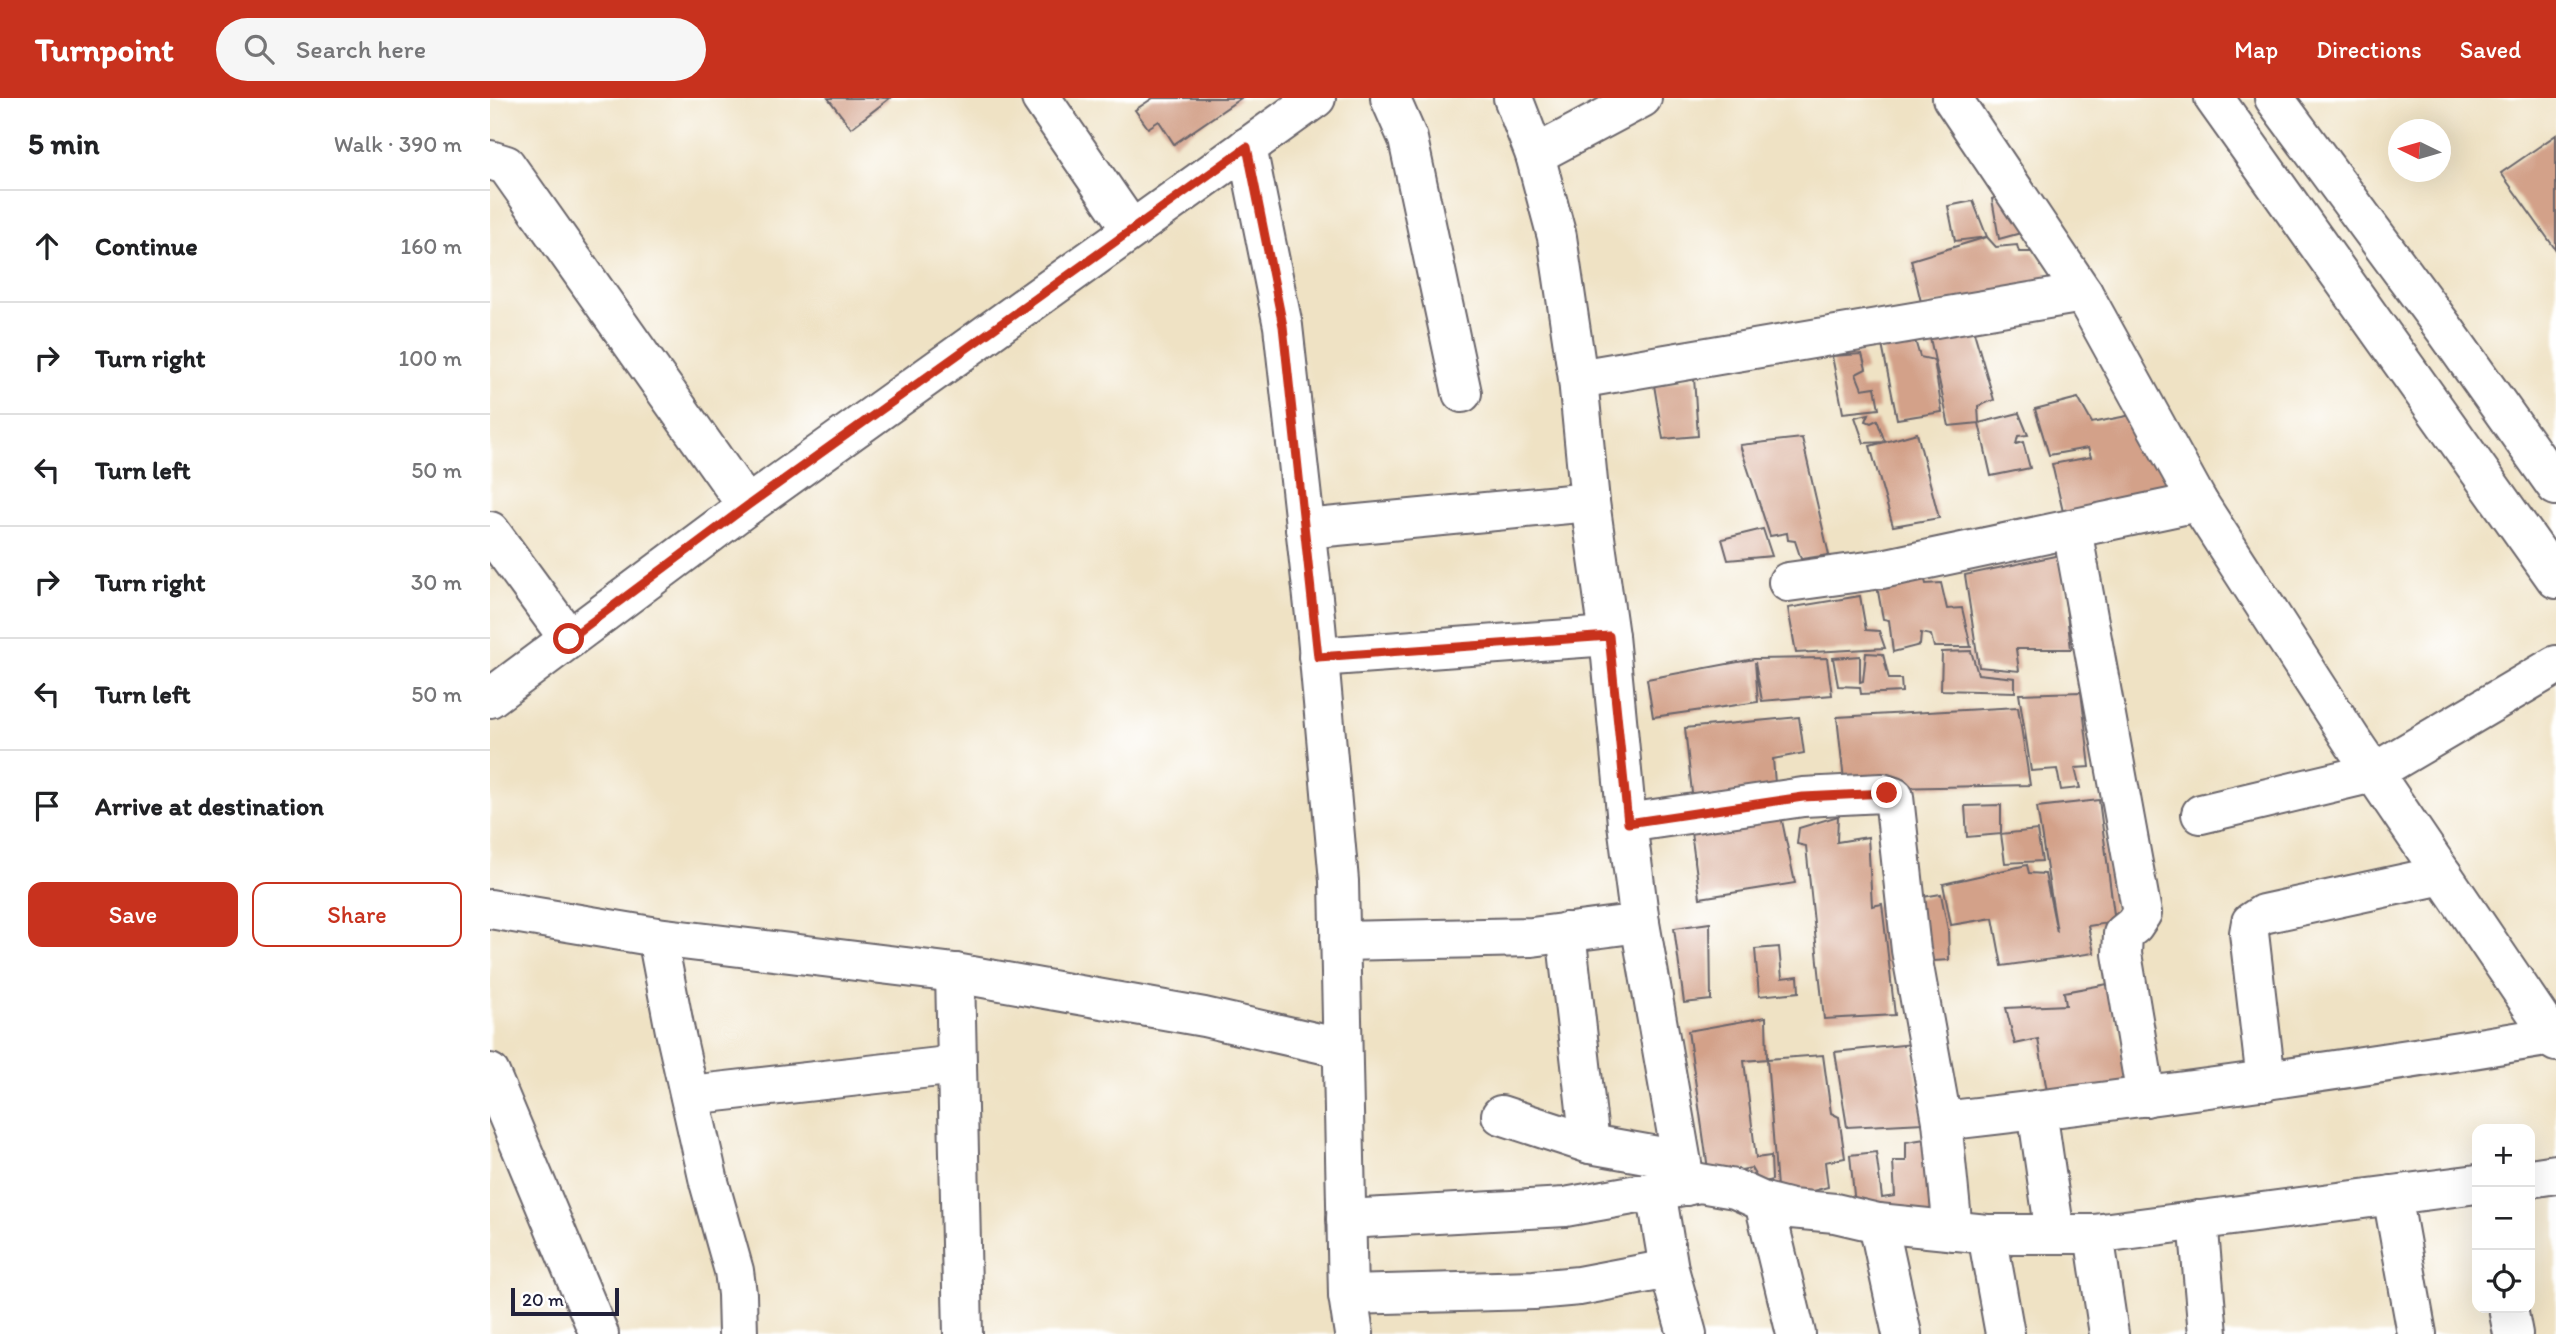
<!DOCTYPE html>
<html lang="en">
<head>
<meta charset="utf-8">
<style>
	body { margin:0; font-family:Itim,sans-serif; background:#f6f6f6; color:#202124 }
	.controls { position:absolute; right:21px; bottom:21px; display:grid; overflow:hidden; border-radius:14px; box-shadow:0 7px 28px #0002 }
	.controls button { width:63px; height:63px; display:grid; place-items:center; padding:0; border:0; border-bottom:2px solid #e0e0e0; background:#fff; color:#202124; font:35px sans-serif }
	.compass { position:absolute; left:1898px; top:21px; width:63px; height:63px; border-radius:50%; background:#fff; box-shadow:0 7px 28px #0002; rotate:275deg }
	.scale { position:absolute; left:21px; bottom:18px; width:108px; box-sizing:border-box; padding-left:7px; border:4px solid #22223b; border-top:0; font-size:19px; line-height:24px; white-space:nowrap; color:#22223b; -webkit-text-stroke:5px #fff; paint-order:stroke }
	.stop { position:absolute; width:21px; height:21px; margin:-16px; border:5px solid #c8321e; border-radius:50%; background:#fff }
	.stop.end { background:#c8321e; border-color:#fff; box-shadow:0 2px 7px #0008 }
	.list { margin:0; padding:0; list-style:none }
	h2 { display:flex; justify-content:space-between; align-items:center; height:91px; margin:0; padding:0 28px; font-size:30px }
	h2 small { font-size:23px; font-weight:400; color:#757577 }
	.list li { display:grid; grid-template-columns:46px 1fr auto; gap:21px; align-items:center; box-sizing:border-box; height:112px; padding:0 28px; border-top:2px solid #e0e0e0 }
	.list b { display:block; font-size:26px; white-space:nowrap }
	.list em { font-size:23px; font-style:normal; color:#757577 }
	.actions { display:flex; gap:14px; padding:21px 28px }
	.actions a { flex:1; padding:16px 0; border:2px solid #c8321e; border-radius:14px; text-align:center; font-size:24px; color:#c8321e }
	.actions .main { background:#c8321e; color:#fff }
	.icon { flex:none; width:38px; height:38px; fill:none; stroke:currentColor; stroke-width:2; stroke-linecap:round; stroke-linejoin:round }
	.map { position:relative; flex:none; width:2066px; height:1236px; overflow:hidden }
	header { display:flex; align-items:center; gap:42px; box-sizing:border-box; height:98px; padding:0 35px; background:#c8321e; color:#fff }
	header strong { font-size:33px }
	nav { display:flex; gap:38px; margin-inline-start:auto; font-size:24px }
	.search { width:490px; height:63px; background:#f6f6f6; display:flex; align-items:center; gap:18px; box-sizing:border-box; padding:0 24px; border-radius:38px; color:#757577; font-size:26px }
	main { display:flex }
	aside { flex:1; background:#fff }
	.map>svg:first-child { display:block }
	.building { fill:#d3a189 }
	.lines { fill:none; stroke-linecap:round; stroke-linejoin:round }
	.minor-casing { stroke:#6a656b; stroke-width:42 }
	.major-casing { stroke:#6a656b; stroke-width:42 }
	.minor { stroke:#fff; stroke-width:38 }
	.major { stroke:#fff; stroke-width:38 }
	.route { stroke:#c8321e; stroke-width:9 }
</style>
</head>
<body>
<header>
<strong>Turnpoint</strong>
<div class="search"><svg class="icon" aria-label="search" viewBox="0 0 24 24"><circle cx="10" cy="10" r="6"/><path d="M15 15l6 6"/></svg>Search here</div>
<nav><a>Map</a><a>Directions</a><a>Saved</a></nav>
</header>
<main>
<aside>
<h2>5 min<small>Walk · 390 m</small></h2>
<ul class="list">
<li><svg class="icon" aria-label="ahead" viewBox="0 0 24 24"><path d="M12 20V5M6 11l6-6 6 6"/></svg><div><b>Continue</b></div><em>160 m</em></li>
<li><svg class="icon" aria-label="right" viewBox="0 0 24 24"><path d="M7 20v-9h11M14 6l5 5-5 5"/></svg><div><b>Turn right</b></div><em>100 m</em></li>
<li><svg class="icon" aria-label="left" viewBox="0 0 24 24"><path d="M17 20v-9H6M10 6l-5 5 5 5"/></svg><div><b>Turn left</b></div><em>50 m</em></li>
<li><svg class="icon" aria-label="right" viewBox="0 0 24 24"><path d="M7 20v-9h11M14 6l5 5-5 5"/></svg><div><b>Turn right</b></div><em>30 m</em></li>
<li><svg class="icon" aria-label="left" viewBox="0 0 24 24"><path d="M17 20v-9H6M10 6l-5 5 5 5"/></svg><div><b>Turn left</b></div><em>50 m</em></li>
<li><svg class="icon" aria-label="arrive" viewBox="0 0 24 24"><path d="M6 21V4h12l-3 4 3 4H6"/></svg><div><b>Arrive at destination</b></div></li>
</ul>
<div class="actions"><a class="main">Save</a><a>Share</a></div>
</aside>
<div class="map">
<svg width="2066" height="1236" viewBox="0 0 2066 1236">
	<rect width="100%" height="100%" fill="#fff"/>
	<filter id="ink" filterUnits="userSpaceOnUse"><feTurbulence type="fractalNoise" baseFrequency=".0143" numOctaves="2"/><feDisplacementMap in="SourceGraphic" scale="14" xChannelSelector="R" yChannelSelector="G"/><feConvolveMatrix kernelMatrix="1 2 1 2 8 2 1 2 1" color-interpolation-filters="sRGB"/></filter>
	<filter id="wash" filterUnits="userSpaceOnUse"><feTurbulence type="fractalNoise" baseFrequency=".00686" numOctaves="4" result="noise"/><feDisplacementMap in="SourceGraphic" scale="28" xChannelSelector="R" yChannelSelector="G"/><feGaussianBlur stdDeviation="1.57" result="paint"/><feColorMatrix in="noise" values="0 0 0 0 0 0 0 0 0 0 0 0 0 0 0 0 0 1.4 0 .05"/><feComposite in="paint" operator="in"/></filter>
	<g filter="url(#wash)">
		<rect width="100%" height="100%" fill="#efe2c4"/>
		<g id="blocks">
			<g class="building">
				<polygon points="338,0 400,0 361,30"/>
				<polygon points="663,0 751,0 684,46 669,23 658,30 645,12"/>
				<polygon points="2066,37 2066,152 2011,75"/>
				<polygon points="1522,93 1538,133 1509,141 1502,101"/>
				<polygon points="1483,103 1497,139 1465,143 1458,108"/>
				<polygon points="1497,139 1506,149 1527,147 1529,154 1543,154 1565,188 1432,208 1421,162"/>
				<polygon points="1482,227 1504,302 1488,308 1489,325 1459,328 1440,240"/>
				<polygon points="1424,239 1430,259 1444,262 1452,314 1407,321 1391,242"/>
				<polygon points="1372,256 1376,271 1366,276 1372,291 1385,289 1389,311 1353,315 1342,258"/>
				<polygon points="1204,280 1208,338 1173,341 1164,287"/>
				<polygon points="1588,300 1602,325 1642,317 1682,391 1574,418 1562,366 1601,359 1598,350 1559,357 1545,311"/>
				<polygon points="1529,315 1538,337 1528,338 1526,346 1533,344 1540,370 1501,378 1489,325"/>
				<polygon points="1379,316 1376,323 1381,325 1387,322 1395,344 1427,335 1449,420 1403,428 1380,348 1395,344 1374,345 1365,319"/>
				<polygon points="1312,340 1339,457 1311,461 1305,443 1298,442 1297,435 1280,438 1250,347"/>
				<polygon points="1273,431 1282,458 1238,462 1232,441"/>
				<polygon points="1570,457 1581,551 1526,551 1529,573 1489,569 1475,477"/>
				<polygon points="1434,479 1436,486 1451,485 1457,511 1472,510 1481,549 1444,549 1441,537 1431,535 1430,547 1403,554 1399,522 1393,521 1387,488"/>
				<polygon points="1370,498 1376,532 1389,533 1395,550 1306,555 1298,510"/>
				<polygon points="1481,553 1488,576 1525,580 1525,594 1451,592 1452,554"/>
				<polygon points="1376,555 1393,556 1399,581 1411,581 1412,594 1371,596 1370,589 1348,588 1343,560 1370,558 1370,584 1373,583"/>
				<polygon points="1337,560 1342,597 1272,603 1265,564 1268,604 1163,619 1157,581 1264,561"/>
				<polygon points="1591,594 1600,669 1585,670 1590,690 1571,692 1567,671 1541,673 1529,596"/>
				<polygon points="1528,609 1540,687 1355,691 1347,619"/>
				<polygon points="1309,619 1314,655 1283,661 1286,698 1203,704 1195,630"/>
				<polygon points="1609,702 1625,824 1598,828 1604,855 1512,868 1503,820 1461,827 1453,786 1537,767 1539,775 1555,776 1567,834 1547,709"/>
				<polygon points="1511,707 1511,736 1547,732 1552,763 1515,765 1511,736 1477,739 1475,708"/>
				<polygon points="1291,718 1305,785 1210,800 1201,734"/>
				<polygon points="1348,718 1347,744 1378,739 1382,808 1392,806 1405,917 1334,921 1316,748 1307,746 1309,730"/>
				<polygon points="1451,796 1458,832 1459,862 1427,864 1421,801"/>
				<polygon points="1220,825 1221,902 1194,905 1184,830"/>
				<polygon points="1289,849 1292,880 1308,878 1309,894 1269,898 1265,851"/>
				<polygon points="1618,886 1637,987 1559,1005 1548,941 1525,946 1516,910 1576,907 1574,894"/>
				<polygon points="1276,919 1277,961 1254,963 1266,1060 1281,1058 1282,1082 1270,1085 1261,1070 1219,1078 1198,933"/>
				<polygon points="1422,946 1433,1025 1357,1029 1345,954"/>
				<polygon points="1333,957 1341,1015 1349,1019 1355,1060 1335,1064 1338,1089 1288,1102 1277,961"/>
				<polygon points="1435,1041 1442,1122 1366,1117 1360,1057 1386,1054 1392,1100 1405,1098 1403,1063 1416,1063 1416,1044"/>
			</g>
		</g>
	</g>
	<g filter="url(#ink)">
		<use href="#blocks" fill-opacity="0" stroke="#6a656b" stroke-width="2"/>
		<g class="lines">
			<defs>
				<g id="minor">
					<polyline points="551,0 641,131"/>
					<polyline points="900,0 918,41 972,295"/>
					<polyline points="1023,0 1045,57 1067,139 1088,281 1100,404 1119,538 1137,725 1150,825 1196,1088"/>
					<polyline points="1462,0 1593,195 1708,404 1862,643 2066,944"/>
					<polyline points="757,49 793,228 826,527 849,783 858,1197 864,1236"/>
					<polyline points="1045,57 1152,0"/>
					<polyline points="0,62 16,67 257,408"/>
					<polyline points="1088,281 1593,195"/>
					<polyline points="815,431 1100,404"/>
					<polyline points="1582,431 1652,815 1644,827 1633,836 1632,856 1656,999"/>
					<polyline points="0,433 79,541"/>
					<polyline points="1298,484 1392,471 1708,404"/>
					<polyline points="828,559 1119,538"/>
					<polyline points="0,600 257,408 826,0"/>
					<polyline points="1711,716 1883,675 2066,567"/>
					<polyline points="1137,725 1313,699 1392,695 1404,699 1421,852 1452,1023 1463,1133"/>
					<polyline points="0,811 167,839 465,875 714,919 851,950"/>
					<polyline points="1076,834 1100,1046"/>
					<polyline points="167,839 185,933 219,1084 244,1173 247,1196 248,1236"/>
					<polyline points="850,843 1042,839 1150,825"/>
					<polyline points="465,875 473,1236"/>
					<polyline points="0,975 109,1236"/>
					<polyline points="1776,983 1759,835 1761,824 1773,816 1953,777"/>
					<polyline points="200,997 467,967"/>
					<polyline points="1547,1012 1565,1136"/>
					<polyline points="1011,1017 1100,1046 1190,1062"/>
					<path d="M1452,1023C1656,1000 1859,972 2062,938"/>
					<polyline points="2040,1080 2066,1076"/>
					<polyline points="1166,1093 1179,1171 1197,1236"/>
					<polyline points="1902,1097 1927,1236"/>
					<polyline points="1274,1104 1306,1236"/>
					<polyline points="856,1121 1075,1109 1210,1085 1245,1091 1274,1104 1301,1111 1345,1115 1388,1125 1497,1136 1604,1136 1987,1086"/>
					<polyline points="1708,1122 1718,1236"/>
					<polyline points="1388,1125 1412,1236"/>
					<polyline points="1497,1136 1515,1236"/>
					<polyline points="1604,1136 1619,1236"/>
					<polyline points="858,1197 1044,1192 1089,1188 1179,1171"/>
					<polyline points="2018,1210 2023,1236"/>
				</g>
				<g id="major">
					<polyline points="1724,0 2066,481"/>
					<polyline points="1784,0 1956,233 2066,388"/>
				</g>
			</defs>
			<use href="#minor" class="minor-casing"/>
			<use href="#major" class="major-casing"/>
			<use href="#minor" class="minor"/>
			<use href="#major" class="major"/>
		</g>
	</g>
	<g class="lines" filter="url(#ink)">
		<polyline class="route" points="79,541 257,408 757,49 793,228 828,559 1119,538 1138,725 1313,699 1397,695"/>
	</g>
</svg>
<div class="controls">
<button>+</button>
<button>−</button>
<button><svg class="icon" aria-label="locate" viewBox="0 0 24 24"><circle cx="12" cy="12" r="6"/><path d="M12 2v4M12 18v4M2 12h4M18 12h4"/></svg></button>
</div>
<svg class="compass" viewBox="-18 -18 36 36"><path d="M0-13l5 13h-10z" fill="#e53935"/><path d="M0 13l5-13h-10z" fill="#757577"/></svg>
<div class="scale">20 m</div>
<div class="stop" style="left:79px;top:541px"></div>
<div class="stop end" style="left:1397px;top:695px"></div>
</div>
</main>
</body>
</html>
